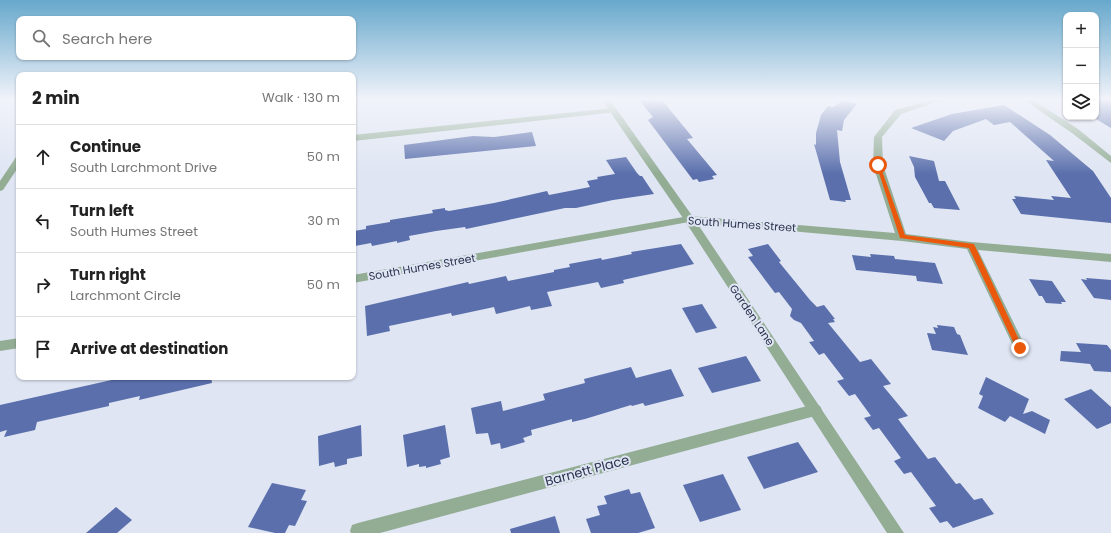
<!DOCTYPE html>
<html lang="en">
<head>
<meta charset="utf-8">
<style>
	body { margin:0; font-family:Poppins,sans-serif; background:#f2f2f2; color:#222 }
	.controls { position:absolute; right:12px; top:12px; display:grid; overflow:hidden; border-radius:8px; box-shadow:0 1px 3px #0004 }
	.controls button { width:36px; height:36px; display:grid; place-items:center; padding:0; border:0; border-bottom:1px solid #e0e0e0; background:#fff; color:#222; font:20px sans-serif }
	.stop { position:absolute; width:12px; height:12px; margin:-9px; border:3px solid #ea580c; border-radius:50%; background:#fff }
	.stop.end { background:#ea580c; border-color:#fff; box-shadow:0 1px 4px #0008 }
	.list { margin:0; padding:0; list-style:none }
	h2 { display:flex; justify-content:space-between; align-items:center; height:52px; margin:0; padding:0 16px; font-size:17px }
	h2 small { font-size:13px; font-weight:400; color:#767676 }
	.list li { display:grid; grid-template-columns:26px 1fr auto; gap:12px; align-items:center; box-sizing:border-box; height:64px; padding:0 16px; border-top:1px solid #e0e0e0 }
	.list b { display:block; font-size:15px; white-space:nowrap }
	.list p { margin:0; font-size:13px; white-space:nowrap; color:#767676 }
	.list em { font-size:13px; font-style:normal; color:#767676 }
	.icon { flex:none; width:22px; height:22px; fill:none; stroke:currentColor; stroke-width:2; stroke-linecap:round; stroke-linejoin:round }
	.map { position:relative; flex:none; width:1111px; height:533px; overflow:hidden }
	.search { position:absolute; background:#fff; box-shadow:0 1px 3px #0004; left:16px; top:16px; width:340px; height:44px; display:flex; align-items:center; gap:10px; box-sizing:border-box; padding:0 14px; border-radius:8px; color:#767676; font-size:15px }
	.panel { position:absolute; background:#fff; box-shadow:0 1px 3px #0004; left:16px; top:72px; width:340px; height:308px; border-radius:8px }
	.map>svg:first-child { display:block }
	.building { fill:#5a6fac }
	.lines { fill:none; stroke-linecap:round; stroke-linejoin:round }
	.minor { fill:#93ad95; fill-rule:evenodd }
	.tertiary { fill:#93ad95; fill-rule:evenodd }
	.route { fill:#ea580c }
	.labels { text-anchor:middle; stroke-width:4; stroke-linejoin:round; paint-order:stroke }
	.street-label { font-size:11px; fill:#2a334e; stroke:#dfe5f3 }
	.near-street-label { font-size:13px; fill:#2a334e; stroke:#dfe5f3 }
</style>
</head>
<body>
<div class="map">
<svg width="1111" height="533" viewBox="0 0 1111 533">
	<rect width="100%" height="100%" fill="#dfe5f3"/>
	<g class="building">
		<polygon points="639,100 662,100 693,138 687,139 717,175 712,176 714,179 699,182 697,179 693,180 648,120 653,117"/>
		<polygon points="844,100 857,104 844,120 842,131 837,130 840,162 851,200 845,200 846,202 830,200 814,144 816,145 816,133 821,115 828,106 833,107"/>
		<polygon points="1096,100 1111,100 1111,128 1096,119"/>
		<polygon points="1004,105 1050,135 1093,171 1111,198 1111,223 1021,214 1012,199 1016,199 1014,196 1054,200 1051,196 1071,198 1046,160 1054,161 1010,122 994,125 986,119 953,131 944,141 911,128 952,114"/>
		<polygon points="532,132 536,146 405,159 404,145 473,136 494,137"/>
		<polygon points="909,156 934,161 939,181 945,181 960,210 934,208 931,203 929,203 915,177 914,167"/>
		<polygon points="626,157 637,173 640,176 642,176 654,194 613,200 576,208 565,208 466,229 465,227 436,231 409,236 410,240 397,243 397,241 372,246 371,243 355,246 354,231 366,229 366,226 390,222 390,220 433,213 432,210 445,208 445,210 449,211 494,203 547,191 549,195 590,187 587,181 598,179 597,177 615,174 606,160"/>
		<polygon points="681,244 694,264 623,280 624,283 601,288 598,282 547,292 552,306 531,310 530,306 496,314 494,307 452,316 451,313 389,326 390,331 367,336 365,306 468,282 469,284 506,276 508,281 554,272 554,270 570,267 569,264 601,258 602,260 632,254 631,252"/>
		<polygon points="768,244 781,261 779,262 810,300 817,307 824,305 835,319 833,319 835,322 828,323 860,362 871,359 891,384 883,386 908,416 898,419 928,459 935,457 956,484 960,483 974,500 982,498 994,514 953,528 947,521 940,523 929,508 936,506 911,472 904,474 894,461 901,458 879,428 873,430 864,418 871,416 855,394 849,396 837,381 844,379 824,353 819,355 809,342 814,341 801,323 794,320 790,316 792,309 779,292 775,293 748,257 753,256 748,249"/>
		<polygon points="870,254 894,256 895,259 935,263 943,284 917,281 916,276 856,270 852,255 871,257"/>
		<polygon points="1086,278 1111,280 1111,300 1094,298 1081,279 1087,280"/>
		<polygon points="1029,279 1052,281 1066,302 1061,302 1062,304 1046,303 1042,296 1039,296"/>
		<polygon points="702,304 717,328 696,333 682,308"/>
		<polygon points="937,325 954,327 957,334 960,335 968,355 932,350 927,333 936,334 933,327 938,328"/>
		<polygon points="1076,343 1107,345 1111,350 1111,372 1094,371 1090,364 1060,361 1061,351 1081,352"/>
		<polygon points="746,356 761,381 712,393 698,368"/>
		<polygon points="631,367 636,378 671,369 684,396 645,406 643,403 632,406 631,405 585,419 572,422 572,419 531,430 532,435 523,438 525,442 501,449 500,443 491,445 488,433 476,434 471,408 501,401 503,411 545,400 543,394 585,383 584,379"/>
		<polygon points="125,377 211,377 212,383 139,400 140,396 109,403 109,406 37,422 35,430 4,437 7,430 0,432 0,405"/>
		<polygon points="986,377 1029,399 1023,414 1032,411 1050,420 1045,434 1010,416 1005,422 978,408 983,396 979,394"/>
		<polygon points="1091,389 1111,407 1111,423 1097,429 1064,399"/>
		<polygon points="361,425 362,456 347,459 347,464 335,467 334,462 319,466 318,436"/>
		<polygon points="445,425 450,457 440,460 441,464 426,468 426,466 419,467 419,464 407,467 403,435"/>
		<polygon points="798,442 818,472 764,489 747,457"/>
		<polygon points="723,474 741,510 700,522 683,485"/>
		<polygon points="272,483 306,490 301,500 307,501 295,526 289,525 285,533 275,533 248,527"/>
		<polygon points="629,489 631,494 640,492 655,528 638,533 591,533 586,519 600,515 597,506 607,504 604,496"/>
		<polygon points="116,507 132,520 117,533 86,533"/>
		<polygon points="555,516 560,533 511,533 510,529"/>
	</g>
	<g class="lines">
		<g class="minor">
			<polygon points="931,100 943,100 901,114 882,137 883,165 906,234 971,242 1111,254 1111,262 978,250 1026,348 1024,352 1020,353 1016,352 967,249 902,241 689,222 353,283 353,275 689,216 895,233 873,165 874,137 895,110"/>
			<polygon points="1024,100 1033,100 1078,129 1111,156 1111,163 1072,133"/>
			<polygon points="613,108 616,108 616,112 353,141 353,135"/>
			<polygon points="19,156 19,166 3,190 0,191 0,181 16,157"/>
			<polygon points="19,338 19,348 0,351 0,341"/>
			<polygon points="815,404 820,406 822,410 820,414 815,416 380,533 351,533 350,531 352,525 358,523"/>
		</g>
		<polygon class="tertiary" points="602,100 610,100 693,217 904,533 887,533 685,221"/>
	</g>
	<linearGradient id="sky" x2="0" y2="1"><stop stop-color="#67a8cc"/><stop offset="0.57" stop-color="#f1f3fa"/><stop offset="1" stop-color="#f1f3fa" stop-opacity="0"/></linearGradient>
	<rect width="1111" height="174" fill="url(#sky)"/>
	<polygon class="route" points="876,164 880,165 905,235 974,244 1023,348 1022,350 1017,350 969,248 900,238"/>
	<g class="labels">
		<g class="street-label">
			<text transform="translate(742 224) rotate(4)" y="4">South Humes Street</text>
			<text transform="translate(422 267) rotate(-10)" y="4">South Humes Street</text>
			<text transform="translate(752 315) rotate(56)" y="4">Garden Lane</text>
		</g>
		<g class="near-street-label">
			<text transform="translate(587 470) rotate(-15)" y="5">Barnett Place</text>
		</g>
	</g>
</svg>
<div class="controls">
<button>+</button>
<button>−</button>
<button><svg class="icon" aria-label="layers" viewBox="0 0 24 24"><path d="M12 4l9 5-9 5-9-5zM3 14l9 5 9-5"/></svg></button>
</div>
<div class="stop" style="left:878px;top:165px"></div>
<div class="stop end" style="left:1020px;top:348px"></div>
<div class="search"><svg class="icon" aria-label="search" viewBox="0 0 24 24"><circle cx="10" cy="10" r="6"/><path d="M15 15l6 6"/></svg>Search here</div>
<section class="panel">
<h2>2 min<small>Walk · 130 m</small></h2>
<ul class="list">
<li><svg class="icon" aria-label="ahead" viewBox="0 0 24 24"><path d="M12 20V5M6 11l6-6 6 6"/></svg><div><b>Continue</b><p>South Larchmont Drive</p></div><em>50 m</em></li>
<li><svg class="icon" aria-label="left" viewBox="0 0 24 24"><path d="M17 20v-9H6M10 6l-5 5 5 5"/></svg><div><b>Turn left</b><p>South Humes Street</p></div><em>30 m</em></li>
<li><svg class="icon" aria-label="right" viewBox="0 0 24 24"><path d="M7 20v-9h11M14 6l5 5-5 5"/></svg><div><b>Turn right</b><p>Larchmont Circle</p></div><em>50 m</em></li>
<li><svg class="icon" aria-label="arrive" viewBox="0 0 24 24"><path d="M6 21V4h12l-3 4 3 4H6"/></svg><div><b>Arrive at destination</b></div></li>
</ul>
</section>
</div>
</body>
</html>
